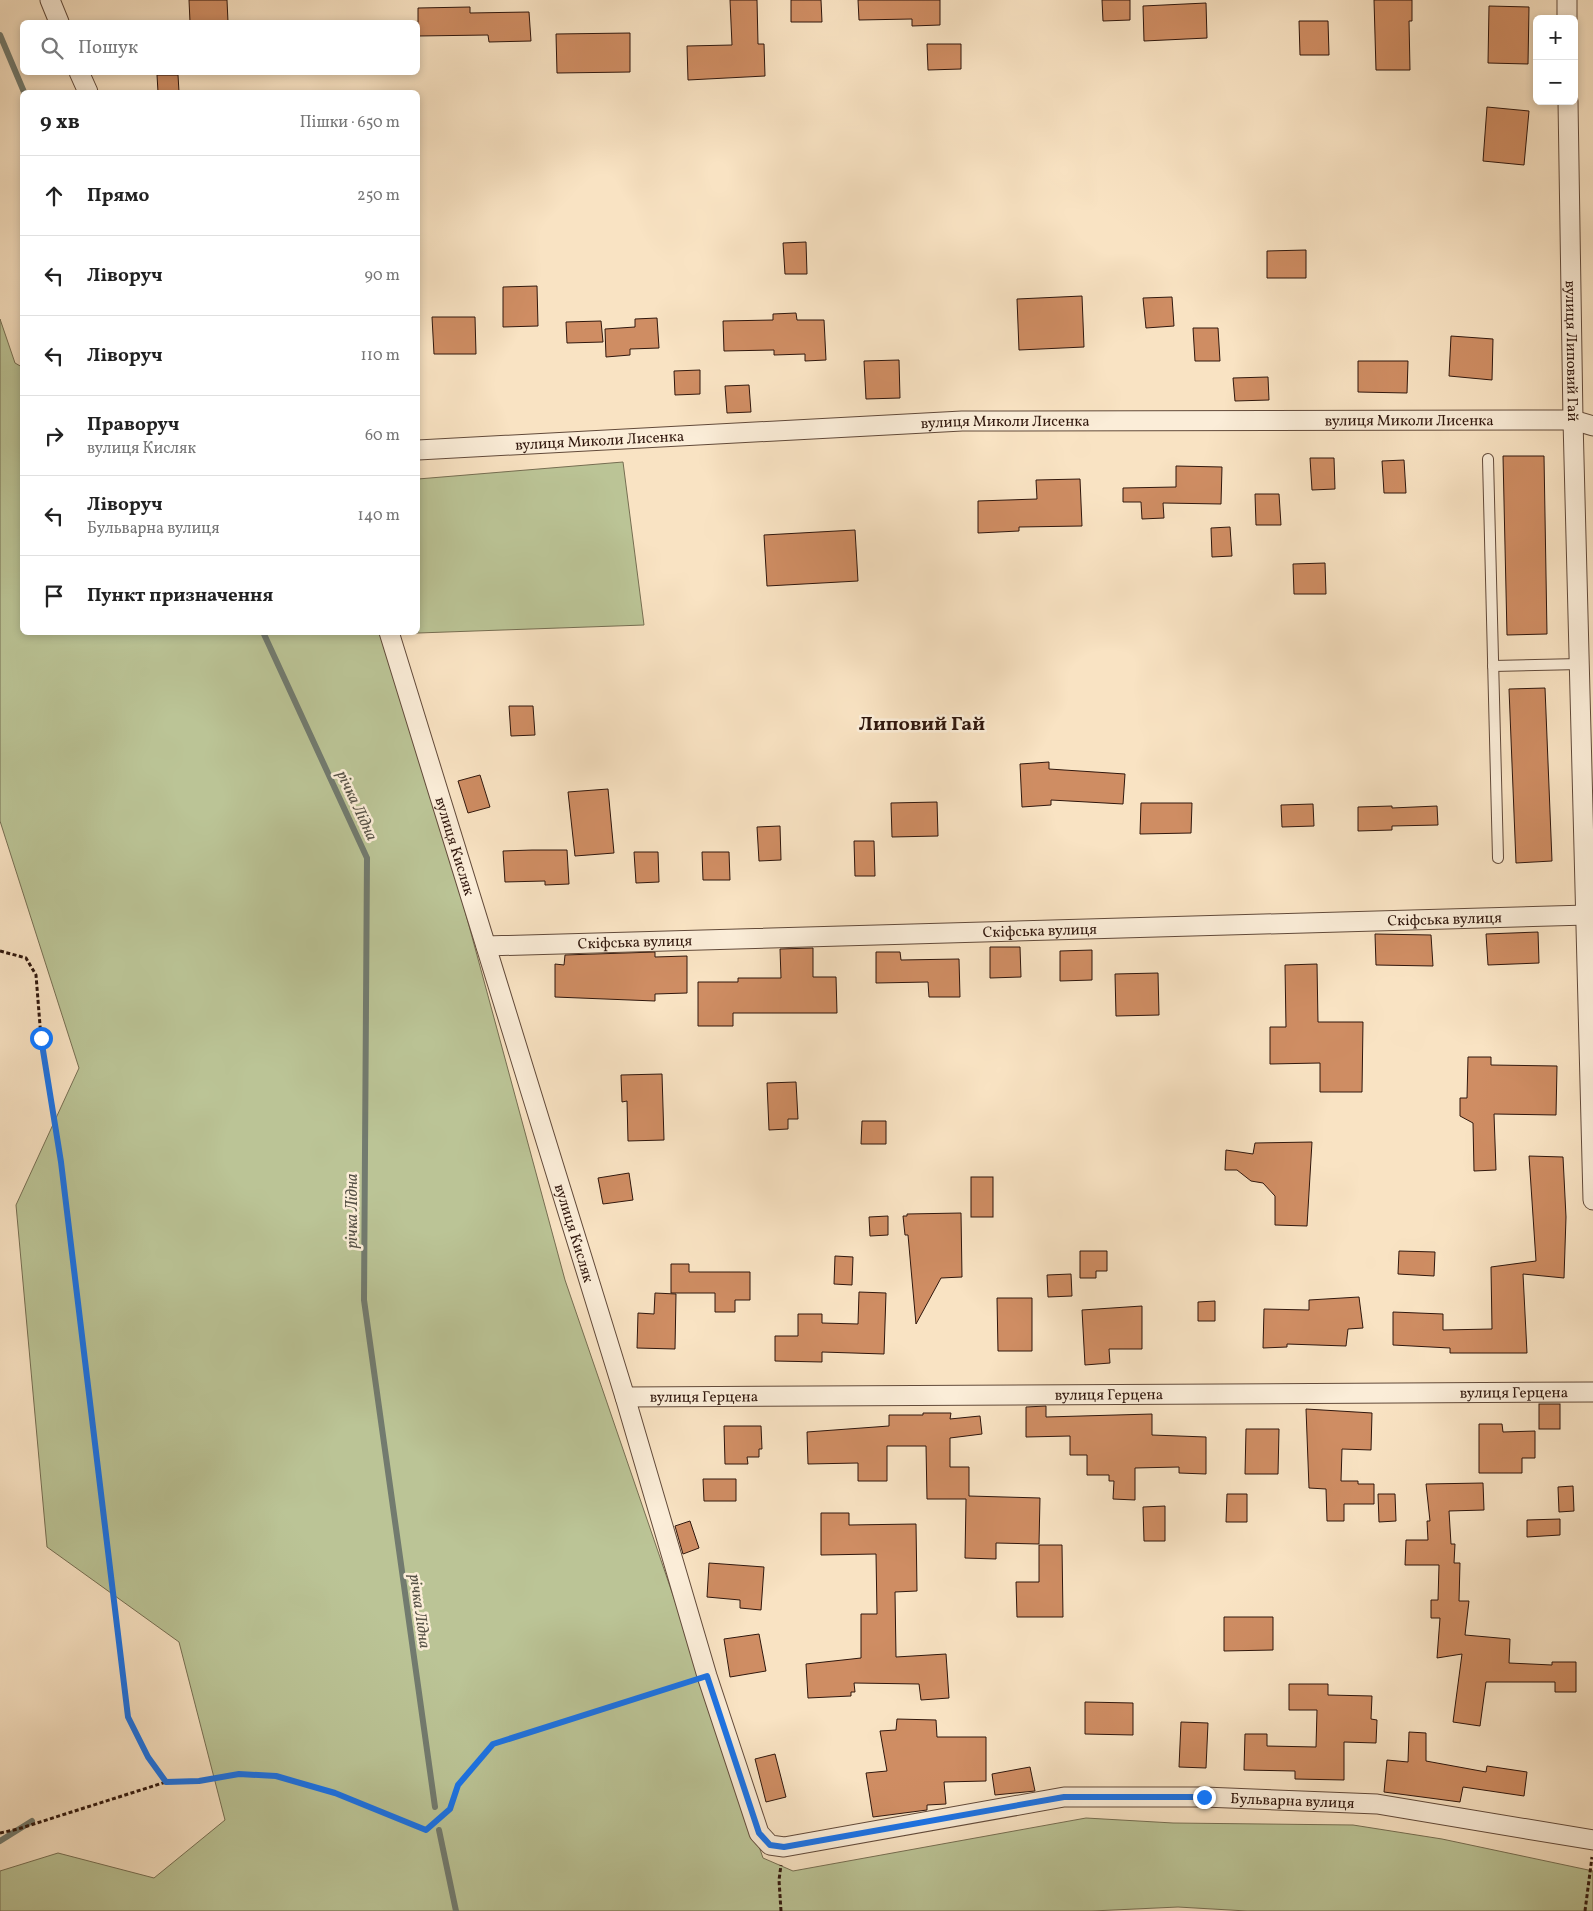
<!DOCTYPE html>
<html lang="uk">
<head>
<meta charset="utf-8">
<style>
	body { margin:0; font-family:Vollkorn,serif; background:#f2f2f2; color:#222 }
	.controls { position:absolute; right:15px; top:15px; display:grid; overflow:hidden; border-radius:8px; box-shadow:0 2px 8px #0003 }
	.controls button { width:45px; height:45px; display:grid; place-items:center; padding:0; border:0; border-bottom:1px solid #e0e0e0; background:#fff; color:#222; font:25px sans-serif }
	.stop { position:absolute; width:15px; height:15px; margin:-11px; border:4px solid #1a73e8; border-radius:50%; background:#fff }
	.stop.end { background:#1a73e8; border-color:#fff; box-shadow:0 1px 5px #0008 }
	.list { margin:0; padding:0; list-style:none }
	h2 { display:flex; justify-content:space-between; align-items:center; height:65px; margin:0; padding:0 20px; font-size:21px }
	h2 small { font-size:16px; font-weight:400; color:#767676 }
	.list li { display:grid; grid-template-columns:32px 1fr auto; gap:15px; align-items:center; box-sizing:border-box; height:80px; padding:0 20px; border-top:1px solid #e0e0e0 }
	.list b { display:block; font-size:19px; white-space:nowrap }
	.list p { margin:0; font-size:16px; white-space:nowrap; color:#767676 }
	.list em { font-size:16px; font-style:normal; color:#767676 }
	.icon { flex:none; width:28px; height:28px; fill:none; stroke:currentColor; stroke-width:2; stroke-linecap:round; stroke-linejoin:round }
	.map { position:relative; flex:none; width:1593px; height:1911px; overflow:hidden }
	.search { position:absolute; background:#fff; box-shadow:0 2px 8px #0003; left:20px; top:20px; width:400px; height:55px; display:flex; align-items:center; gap:12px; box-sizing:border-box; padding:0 18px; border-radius:8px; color:#767676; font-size:19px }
	.panel { position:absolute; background:#fff; box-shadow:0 2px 8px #0003; left:20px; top:90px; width:400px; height:545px; border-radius:8px }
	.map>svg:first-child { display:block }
	.green { fill:#bbc496; stroke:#766e52 }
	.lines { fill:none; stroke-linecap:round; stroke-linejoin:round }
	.stream { stroke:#727b6f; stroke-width:6 }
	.building { fill:#cf8d63; stroke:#30170d }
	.lane-casing { stroke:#624a3a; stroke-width:12 }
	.street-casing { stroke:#624a3a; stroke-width:21 }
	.path { stroke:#30170d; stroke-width:3; stroke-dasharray:4 2.5; stroke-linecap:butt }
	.lane { stroke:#fbedd8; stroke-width:10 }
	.street { stroke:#fbedd8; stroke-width:19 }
	.route { stroke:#1a73e8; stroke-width:6 }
	.labels { text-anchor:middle; stroke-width:5; stroke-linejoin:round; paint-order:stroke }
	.street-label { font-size:15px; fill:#30170d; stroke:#fbedd8 }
	.water-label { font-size:16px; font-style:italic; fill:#565146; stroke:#fbedd8 }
	.district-label { font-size:20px; font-weight:bold; fill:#30170d; stroke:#fbedd8 }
</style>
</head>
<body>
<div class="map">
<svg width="1593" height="1911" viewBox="0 0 1593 1911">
	<rect width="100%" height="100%" fill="#f9e3c3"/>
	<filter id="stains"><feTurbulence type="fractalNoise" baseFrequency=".004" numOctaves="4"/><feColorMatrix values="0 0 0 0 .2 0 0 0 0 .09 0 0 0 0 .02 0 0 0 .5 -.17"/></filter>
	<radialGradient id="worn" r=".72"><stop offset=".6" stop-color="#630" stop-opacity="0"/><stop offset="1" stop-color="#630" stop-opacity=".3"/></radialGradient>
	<polygon class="green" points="0,319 15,363 22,367 22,632 418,632 418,479 623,462 644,625 390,634 565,1280 763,1858 793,1871 1086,1818 1173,1823 1353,1825 1442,1839 1593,1871 1593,1911 1247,1911 1178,1907 1092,1911 0,1911 0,1871 58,1853 154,1878 225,1820 179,1642 47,1547 16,1205 79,1068 0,821"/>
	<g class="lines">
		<g class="stream">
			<polyline points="0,35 24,92"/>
			<polyline points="263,632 367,858 364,1300 435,1807"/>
			<polyline points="439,1830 456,1911"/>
			<polyline points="0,1841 32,1821"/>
		</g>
	</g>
	<g class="building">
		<polygon points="189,0 227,0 228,22 190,22"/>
		<polygon points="730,0 757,0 758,44 764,44 765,76 688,80 687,46 732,45"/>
		<polygon points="791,0 821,0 822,22 791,22"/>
		<polygon points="858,0 940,0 940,25 912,26 912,19 859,20"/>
		<polygon points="1102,0 1130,0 1130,20 1103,21"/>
		<polygon points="1374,0 1412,0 1412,21 1409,21 1410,70 1376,70"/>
		<polygon points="1206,3 1207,38 1144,41 1143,6"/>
		<polygon points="1489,6 1529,7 1528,64 1488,63"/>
		<polygon points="470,7 470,13 529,12 531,41 489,42 488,35 418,36 418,8"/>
		<polygon points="1299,21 1328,21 1329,55 1300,55"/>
		<polygon points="630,33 630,72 557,73 556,34"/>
		<polygon points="927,44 961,44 961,69 928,70"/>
		<polygon points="157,75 178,75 179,92 158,92"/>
		<polygon points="1487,107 1529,111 1524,165 1483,161"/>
		<polygon points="806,242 807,274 785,274 783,243"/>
		<polygon points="1306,250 1306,278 1267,278 1267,251"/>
		<polygon points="537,286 538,326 503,327 503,287"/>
		<polygon points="1082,296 1084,347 1019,350 1017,299"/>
		<polygon points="1172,297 1174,326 1146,328 1143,298"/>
		<polygon points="796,313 797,320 824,320 826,360 805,361 805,354 774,355 774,350 724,351 723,321 773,320 773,314"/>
		<polygon points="432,317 475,317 476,354 434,354"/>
		<polygon points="657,318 659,348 630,349 630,355 606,357 605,329 635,327 635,319"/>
		<polygon points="601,321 603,342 567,343 566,322"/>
		<polygon points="1193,328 1218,328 1220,361 1195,361"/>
		<polygon points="1451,336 1493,339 1492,380 1449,376"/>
		<polygon points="899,360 900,398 866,399 864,361"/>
		<polygon points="1358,361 1408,361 1407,393 1358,392"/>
		<polygon points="700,370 700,394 675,395 674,371"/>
		<polygon points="1268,377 1269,400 1235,401 1233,378"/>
		<polygon points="749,385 751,412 727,413 725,386"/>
		<polygon points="1503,456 1544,456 1547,634 1507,635"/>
		<polygon points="1310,458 1334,458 1335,489 1312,490"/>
		<polygon points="1404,460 1406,493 1384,493 1382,461"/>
		<polygon points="1176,466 1222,467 1221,504 1163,503 1164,518 1142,519 1141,502 1123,502 1123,488 1176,487"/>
		<polygon points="1080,479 1082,526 1019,527 1019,531 978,533 978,501 1037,499 1036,480"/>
		<polygon points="1255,494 1279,494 1281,525 1256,525"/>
		<polygon points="1230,527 1232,556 1212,557 1211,528"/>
		<polygon points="855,530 858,581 767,586 764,535"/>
		<polygon points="1325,563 1326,594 1294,594 1293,564"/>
		<polygon points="1545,688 1552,861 1516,863 1509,689"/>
		<polygon points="509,706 533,706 535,735 511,736"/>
		<polygon points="1049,762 1049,769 1125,774 1123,804 1051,800 1051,805 1022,807 1020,764"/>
		<polygon points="480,775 490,807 468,813 458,781"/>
		<polygon points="608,789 614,853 575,856 568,792"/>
		<polygon points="937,802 938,836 892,837 891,803"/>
		<polygon points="1141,803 1192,803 1191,833 1140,834"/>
		<polygon points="1313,804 1314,826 1282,827 1281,805"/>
		<polygon points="1392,806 1392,808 1437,806 1438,825 1392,826 1392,830 1358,831 1358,807"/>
		<polygon points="780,826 781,860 759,861 757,827"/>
		<polygon points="854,841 874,841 875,876 855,876"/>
		<polygon points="532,850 567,850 569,884 545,885 545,881 505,882 503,851"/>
		<polygon points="634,852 658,852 659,882 636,883"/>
		<polygon points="702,852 729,852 730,880 703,880"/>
		<polygon points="1538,932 1539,963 1488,965 1486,934"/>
		<polygon points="1375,934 1431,935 1433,966 1376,965"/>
		<polygon points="990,947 1020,947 1021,977 990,978"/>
		<polygon points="813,948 813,977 836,977 837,1013 733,1013 733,1026 698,1026 698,982 738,982 738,978 781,978 780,949"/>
		<polygon points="1092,950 1092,980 1060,981 1060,951"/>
		<polygon points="655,952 655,957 687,956 687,993 655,994 655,1001 555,997 555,964 564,965 565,955"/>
		<polygon points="876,952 900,952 901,960 959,959 960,997 929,997 928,982 876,983"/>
		<polygon points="1317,964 1318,1022 1363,1022 1362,1092 1320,1092 1320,1063 1270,1064 1270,1027 1286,1027 1285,965"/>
		<polygon points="1158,973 1159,1015 1116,1016 1115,974"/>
		<polygon points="1468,1057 1491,1057 1491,1065 1557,1066 1556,1115 1494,1114 1496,1170 1474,1171 1473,1123 1460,1116 1460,1098 1467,1098"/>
		<polygon points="662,1074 664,1140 628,1141 627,1101 622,1102 621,1075"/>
		<polygon points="796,1082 798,1119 788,1119 788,1129 769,1130 767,1083"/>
		<polygon points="862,1121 886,1121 886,1144 861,1144"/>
		<polygon points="1312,1142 1307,1226 1275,1225 1275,1196 1263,1183 1251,1181 1237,1170 1225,1170 1226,1150 1253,1154 1255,1143"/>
		<polygon points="1529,1156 1563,1157 1566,1217 1564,1278 1523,1274 1527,1353 1450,1353 1450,1348 1393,1345 1393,1312 1443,1314 1443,1330 1492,1329 1491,1267 1536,1261"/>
		<polygon points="629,1173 633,1200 603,1204 598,1178"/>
		<rect x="971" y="1177" width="22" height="40"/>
		<polygon points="961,1213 962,1277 941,1278 916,1324 908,1235 905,1235 903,1216 907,1216 907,1214"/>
		<polygon points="888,1216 888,1235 870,1236 869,1217"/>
		<polygon points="1080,1251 1107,1251 1107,1271 1096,1271 1096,1278 1080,1278"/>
		<polygon points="1399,1251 1435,1252 1434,1276 1398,1274"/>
		<polygon points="835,1256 853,1257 852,1285 834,1284"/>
		<polygon points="671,1264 689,1264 689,1272 750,1272 750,1300 735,1300 735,1312 715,1312 715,1293 671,1293"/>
		<polygon points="1071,1274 1072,1296 1048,1297 1047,1275"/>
		<polygon points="859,1292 886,1293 884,1354 822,1352 822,1362 775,1361 775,1336 798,1336 798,1314 822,1314 822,1323 858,1324"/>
		<polygon points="655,1293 676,1294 675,1349 637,1348 638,1313 654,1314"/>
		<polygon points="1359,1297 1363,1328 1348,1329 1346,1346 1287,1344 1287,1347 1263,1348 1264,1309 1309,1310 1309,1300"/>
		<polygon points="997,1298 1032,1298 1032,1351 998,1351"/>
		<polygon points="1215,1301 1215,1321 1198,1321 1198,1302"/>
		<polygon points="1142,1306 1142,1349 1109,1349 1110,1363 1085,1365 1082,1310"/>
		<rect x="1539" y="1404" width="21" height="25"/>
		<polygon points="1046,1406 1046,1417 1152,1414 1152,1435 1206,1437 1206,1474 1179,1473 1179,1467 1135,1468 1135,1500 1113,1499 1114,1481 1109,1481 1109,1475 1087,1475 1087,1455 1070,1455 1070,1436 1026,1437 1026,1407"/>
		<polygon points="1306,1409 1372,1413 1371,1450 1342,1449 1341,1481 1358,1481 1358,1484 1374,1484 1374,1504 1344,1504 1344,1521 1327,1521 1326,1489 1309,1488"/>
		<polygon points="923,1413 951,1413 950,1419 980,1416 982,1434 950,1438 950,1467 969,1467 969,1496 1040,1498 1039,1544 996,1543 996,1559 965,1558 966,1499 927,1499 926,1446 887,1446 887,1481 858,1481 858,1463 808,1464 807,1432 889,1426 889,1415 923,1415"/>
		<polygon points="1479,1424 1502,1424 1503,1432 1535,1431 1535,1458 1522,1458 1522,1473 1479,1473"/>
		<polygon points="724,1426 761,1426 762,1449 759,1449 759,1457 747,1457 748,1464 725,1464"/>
		<polygon points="1246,1429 1279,1429 1278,1474 1245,1474"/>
		<polygon points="703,1479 736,1479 736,1501 704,1501"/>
		<polygon points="1483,1483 1484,1510 1449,1511 1451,1544 1455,1544 1454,1563 1460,1563 1459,1601 1469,1601 1465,1635 1510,1639 1509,1663 1552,1665 1552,1662 1576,1662 1576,1692 1555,1692 1555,1682 1486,1682 1480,1726 1453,1722 1462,1654 1437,1658 1440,1618 1431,1618 1431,1600 1438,1600 1439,1565 1405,1565 1406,1540 1428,1540 1427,1521 1430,1521 1426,1484"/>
		<polygon points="1573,1486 1574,1511 1559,1512 1558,1487"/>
		<polygon points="1227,1494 1247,1494 1247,1522 1226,1522"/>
		<polygon points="1378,1494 1395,1494 1396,1521 1379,1522"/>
		<polygon points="1165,1506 1165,1541 1144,1541 1143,1507"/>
		<polygon points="821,1513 849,1513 849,1525 916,1524 917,1591 895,1592 896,1657 946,1654 949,1698 921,1700 919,1684 854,1683 855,1692 851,1692 851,1696 808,1698 806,1664 861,1658 861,1614 877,1614 876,1554 821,1555"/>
		<polygon points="1560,1519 1560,1535 1527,1537 1527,1520"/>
		<polygon points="690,1521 699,1548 683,1554 675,1526"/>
		<polygon points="1039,1545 1062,1545 1063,1617 1017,1617 1016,1582 1039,1582"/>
		<polygon points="709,1563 764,1567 761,1610 740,1608 740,1600 707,1597"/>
		<polygon points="1224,1617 1273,1617 1273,1650 1224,1651"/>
		<polygon points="759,1634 766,1671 730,1677 724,1639"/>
		<polygon points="1289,1684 1328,1684 1328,1695 1372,1696 1371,1719 1377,1720 1376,1743 1344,1742 1344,1780 1295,1779 1295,1771 1244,1770 1245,1734 1267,1734 1267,1746 1316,1747 1317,1710 1289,1710"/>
		<polygon points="1085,1702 1133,1703 1133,1735 1085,1734"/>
		<polygon points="897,1719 936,1720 937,1737 986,1737 986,1781 944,1782 946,1804 927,1805 927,1810 873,1817 866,1773 887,1771 880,1731 896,1730"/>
		<polygon points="1181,1722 1208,1723 1206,1768 1179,1767"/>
		<polygon points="1409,1732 1426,1733 1426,1761 1486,1772 1487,1766 1527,1772 1524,1796 1463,1787 1460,1802 1384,1792 1387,1760 1408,1762"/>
		<polygon points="775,1754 786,1797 766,1802 755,1759"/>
		<polygon points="1030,1767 1035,1791 995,1795 992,1774"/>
	</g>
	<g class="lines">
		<defs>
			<g id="lane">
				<polyline points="1488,459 1498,858"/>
				<polyline points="1493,666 1580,664"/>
			</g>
			<g id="street">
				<polyline points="50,0 59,22"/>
				<polyline points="1567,0 1567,19"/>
				<polyline points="79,72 88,92"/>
				<path id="s1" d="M1568,101L1573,420L1593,1200"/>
				<path id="s2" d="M418,450L962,421L1573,420L1593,426"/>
				<path id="s3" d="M389,632L625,1397L707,1676L759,1833L770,1845L784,1847L1064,1797H1204L1377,1804L1593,1840"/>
				<path id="s4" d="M486,946L1587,915L1593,916"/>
				<path id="s5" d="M625,1397L1593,1392"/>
			</g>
		</defs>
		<use href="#lane" class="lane-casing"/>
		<use href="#street" class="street-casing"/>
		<g class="path">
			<polyline points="0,951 26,958 36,975 41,1038 61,1162 128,1717 148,1757 166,1782"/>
			<polyline points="0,1833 18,1829 166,1782 199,1781 239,1774 275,1776 335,1793 426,1830 450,1809 458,1785 493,1744 690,1682"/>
			<polyline points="781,1911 779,1880 781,1865"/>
			<polyline points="1585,1911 1592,1857"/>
		</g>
		<use href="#lane" class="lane"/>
		<use href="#street" class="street"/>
	</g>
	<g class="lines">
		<polyline class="route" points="41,1038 61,1162 128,1717 148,1757 166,1782 199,1781 239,1774 276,1776 335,1793 426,1830 450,1809 458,1785 493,1744 707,1676 759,1833 770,1845 784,1847 1064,1797 1204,1797"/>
	</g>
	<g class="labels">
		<g class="street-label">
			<text dy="5" stroke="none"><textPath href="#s1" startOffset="250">вулиця Липовий Гай</textPath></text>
			<text dy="5" stroke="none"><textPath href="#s2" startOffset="992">вулиця Миколи Лисенка</textPath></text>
			<text dy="5" stroke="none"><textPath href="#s2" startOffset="588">вулиця Миколи Лисенка</textPath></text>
			<text dy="5" stroke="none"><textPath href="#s2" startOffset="182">вулиця Миколи Лисенка</textPath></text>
			<text dy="5" stroke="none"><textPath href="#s3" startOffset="224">вулиця Кисляк</textPath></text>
			<text dy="5" stroke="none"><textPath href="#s4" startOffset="959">Скіфська вулиця</textPath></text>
			<text dy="5" stroke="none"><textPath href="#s4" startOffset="554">Скіфська вулиця</textPath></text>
			<text dy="5" stroke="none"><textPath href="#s4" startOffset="149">Скіфська вулиця</textPath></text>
			<text dy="5" stroke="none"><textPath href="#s3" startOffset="629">вулиця Кисляк</textPath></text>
			<text dy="5" stroke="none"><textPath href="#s5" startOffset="889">вулиця Герцена</textPath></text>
			<text dy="5" stroke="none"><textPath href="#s5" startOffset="484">вулиця Герцена</textPath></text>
			<text dy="5" stroke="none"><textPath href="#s5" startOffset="79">вулиця Герцена</textPath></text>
			<text dy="5" stroke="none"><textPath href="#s3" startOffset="1800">Бульварна вулиця</textPath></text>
		</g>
		<g class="water-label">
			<text transform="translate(358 805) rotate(65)" y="6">річка Лідна</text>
			<text transform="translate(351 1211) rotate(-90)" y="6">річка Лідна</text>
			<text transform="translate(421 1611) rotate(82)" y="6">річка Лідна</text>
		</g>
		<g class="district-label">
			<text x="922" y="730">Липовий Гай</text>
		</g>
	</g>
	<rect width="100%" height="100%" filter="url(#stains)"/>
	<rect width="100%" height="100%" fill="url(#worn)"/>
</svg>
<div class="controls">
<button>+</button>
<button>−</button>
</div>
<div class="stop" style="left:41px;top:1038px"></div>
<div class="stop end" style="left:1204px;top:1797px"></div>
<div class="search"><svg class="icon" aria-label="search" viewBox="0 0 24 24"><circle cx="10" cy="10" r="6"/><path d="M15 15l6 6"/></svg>Пошук</div>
<section class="panel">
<h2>9 хв<small>Пішки · 650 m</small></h2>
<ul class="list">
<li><svg class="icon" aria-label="ahead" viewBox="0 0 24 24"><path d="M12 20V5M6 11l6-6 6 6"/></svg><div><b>Прямо</b></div><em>250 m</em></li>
<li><svg class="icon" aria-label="left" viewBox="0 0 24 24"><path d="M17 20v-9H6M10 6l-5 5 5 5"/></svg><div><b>Ліворуч</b></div><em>90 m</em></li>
<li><svg class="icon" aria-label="left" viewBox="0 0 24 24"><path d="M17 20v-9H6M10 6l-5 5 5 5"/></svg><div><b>Ліворуч</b></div><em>110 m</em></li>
<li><svg class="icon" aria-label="right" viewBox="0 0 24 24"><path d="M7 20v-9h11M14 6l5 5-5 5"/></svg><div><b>Праворуч</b><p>вулиця Кисляк</p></div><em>60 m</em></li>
<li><svg class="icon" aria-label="left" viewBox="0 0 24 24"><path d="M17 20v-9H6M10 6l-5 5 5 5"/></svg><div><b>Ліворуч</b><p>Бульварна вулиця</p></div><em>140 m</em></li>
<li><svg class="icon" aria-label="arrive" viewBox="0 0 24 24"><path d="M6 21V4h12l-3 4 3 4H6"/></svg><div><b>Пункт призначення</b></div></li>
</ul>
</section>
</div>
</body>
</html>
